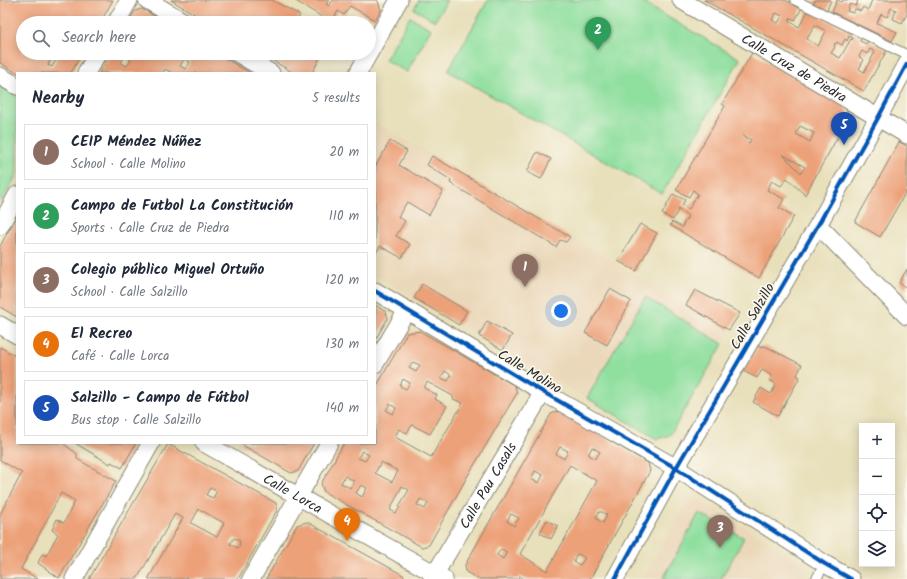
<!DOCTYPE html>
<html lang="en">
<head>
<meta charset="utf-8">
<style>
	body { margin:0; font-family:Kalam,sans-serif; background:#f6f6f7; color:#1f2937 }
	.controls { position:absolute; right:12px; bottom:12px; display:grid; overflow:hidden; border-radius:0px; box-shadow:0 2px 10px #0003 }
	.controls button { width:36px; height:36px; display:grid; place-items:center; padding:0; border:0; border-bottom:1px solid #e0e1e3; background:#fff; color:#1f2937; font:20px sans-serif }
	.you { position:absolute; left:561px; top:311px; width:14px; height:14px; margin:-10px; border:3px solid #fff; border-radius:50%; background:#1a73e8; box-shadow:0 0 0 6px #1a73e833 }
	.badge { display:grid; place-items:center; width:26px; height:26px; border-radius:50%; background:#2563eb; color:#fff; font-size:13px; font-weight:700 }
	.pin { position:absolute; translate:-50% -33px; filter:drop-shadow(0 1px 2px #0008) }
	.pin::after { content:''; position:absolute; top:21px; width:14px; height:12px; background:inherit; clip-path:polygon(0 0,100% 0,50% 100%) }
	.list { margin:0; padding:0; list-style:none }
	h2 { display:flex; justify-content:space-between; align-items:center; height:52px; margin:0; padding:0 16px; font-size:17px }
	h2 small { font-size:13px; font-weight:400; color:#747a83 }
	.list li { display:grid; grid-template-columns:26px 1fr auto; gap:12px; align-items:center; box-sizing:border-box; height:56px; margin:0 8px 8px; padding:0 8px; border:1px solid #e0e1e3; border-radius:0px }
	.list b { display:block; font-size:15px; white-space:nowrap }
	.list p { margin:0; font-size:13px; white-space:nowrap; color:#747a83 }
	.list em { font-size:13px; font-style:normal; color:#747a83 }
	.icon { flex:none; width:22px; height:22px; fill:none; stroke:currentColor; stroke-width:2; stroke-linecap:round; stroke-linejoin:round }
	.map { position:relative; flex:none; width:907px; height:579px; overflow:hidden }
	.search { position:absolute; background:#fff; box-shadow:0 2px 10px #0003; left:16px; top:16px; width:360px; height:44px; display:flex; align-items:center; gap:10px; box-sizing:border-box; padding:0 14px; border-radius:22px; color:#747a83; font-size:15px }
	.panel { position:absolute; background:#fff; box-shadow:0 2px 10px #0003; left:16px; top:72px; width:360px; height:372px; border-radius:0px }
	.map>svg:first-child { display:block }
	.built { fill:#ebd8ba }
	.green { fill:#8fdf9f; stroke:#5d8565 }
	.building { fill:#eda179; fill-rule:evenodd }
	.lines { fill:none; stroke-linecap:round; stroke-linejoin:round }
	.lane-casing { stroke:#8a8673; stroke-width:11 }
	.street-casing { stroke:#8a8673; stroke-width:19 }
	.lane { stroke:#fff; stroke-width:9 }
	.street { stroke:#fff; stroke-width:17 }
	.cycleway-casing { stroke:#fbf7ec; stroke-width:6 }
	.cycleway { stroke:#0057b8; stroke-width:4 }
	.labels { text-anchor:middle; stroke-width:3.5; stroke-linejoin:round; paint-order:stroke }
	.street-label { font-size:14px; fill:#2b2b2b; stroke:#fbf7ec }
</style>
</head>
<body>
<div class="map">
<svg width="907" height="579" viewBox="0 0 907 579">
	<rect width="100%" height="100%" fill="#fbf7ec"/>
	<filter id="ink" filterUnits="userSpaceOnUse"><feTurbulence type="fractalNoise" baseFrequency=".025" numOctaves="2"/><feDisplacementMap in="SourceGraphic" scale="8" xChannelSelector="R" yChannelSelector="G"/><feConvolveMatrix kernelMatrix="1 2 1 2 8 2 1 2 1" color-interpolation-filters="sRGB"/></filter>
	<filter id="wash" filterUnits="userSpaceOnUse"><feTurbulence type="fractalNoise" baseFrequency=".012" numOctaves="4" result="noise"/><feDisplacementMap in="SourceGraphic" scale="16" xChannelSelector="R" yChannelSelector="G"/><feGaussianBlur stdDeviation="0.9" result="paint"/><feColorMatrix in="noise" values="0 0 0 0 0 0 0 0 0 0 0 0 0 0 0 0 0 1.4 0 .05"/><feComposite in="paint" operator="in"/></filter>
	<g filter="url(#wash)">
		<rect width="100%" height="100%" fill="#e8e0bb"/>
		<g class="built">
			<polygon points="375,122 729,330 670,435 657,439 375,276"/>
			<polygon points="693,496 805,564 806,570 801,579 643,579 688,499"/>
		</g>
		<g class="green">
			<polygon points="419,0 447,0 435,21 414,9"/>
			<polygon points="488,0 638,0 740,59 662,194 448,71"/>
			<polygon points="410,17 431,29 407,72 385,60"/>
			<polygon points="0,86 17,96 17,174 0,204"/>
			<polygon points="645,297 723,344 670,435 657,439 587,398"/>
			<polygon points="699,513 744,538 721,579 663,579"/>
		</g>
		<g id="blocks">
			<g class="building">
				<polygon points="0,0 113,0 100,23 23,23 23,53 54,53 48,65 52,67 60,53 82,53 71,73 17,73 0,63"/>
				<polygon points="171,0 272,0 300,15 296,23 209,23"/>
				<polygon points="294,0 329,0 326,4 329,6 333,0 377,0 378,1 381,10 375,20 350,6 344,15 338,11 334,18 341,21 340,23 326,23 327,20"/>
				<path d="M704,0H785L802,8L795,20L791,18L789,21L799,27L808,11L861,37L860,41L866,44L868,41L887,50L864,91ZM776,13L782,16L778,23L772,20ZM815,25L826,31L818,46L807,39ZM849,36L853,38L852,40L851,39L840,58L831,53L835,47L834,46L835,43L836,44L837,42L842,45L845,39L847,41ZM870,49L875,52L864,72L859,69L864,60L859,57L862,51L867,54Z"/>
				<polygon points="815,0 831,0 827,10 814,3"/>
				<polygon points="837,0 842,2 843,0 858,0 856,6 850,4 847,11 853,13 855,9 861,11 863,7 868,10 872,0 907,0 907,14 902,23 893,19 896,10 891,8 887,17 881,14 877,23 897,32 892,41 832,12"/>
				<polygon points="141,9 146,11 165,23 128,23 135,11"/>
				<path d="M111,53H216L250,73H172L165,69L163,73H99ZM125,56L131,60L127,66L121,63ZM184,59L190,62L186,69L180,66Z"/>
				<polygon points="260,53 301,53 303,54 304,53 314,53 314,54 320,58 312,73 294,73"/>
				<path d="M752,53L845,106L849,117L805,195L787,178L781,186L772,181L767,190L784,199L779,208L794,216L759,278L670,225L672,222L682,227L688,216L679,209L673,220L662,214L673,194L685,200L682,205L689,209L698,194L693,190L689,197L676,190L725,106L722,104ZM800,126L814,133L810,142L796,134ZM742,135L751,140L749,143ZM782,154L805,167L801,173Z"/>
				<polygon points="390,141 407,151 399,165 443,191 429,215 407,202 398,217 405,221 396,236 410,244 402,258 380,246 376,253 375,252 375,167"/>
				<polygon points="899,142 907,146 907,190 880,237 855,222"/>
				<polygon points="537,152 551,159 541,179 527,172"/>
				<polygon points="432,156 570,237 566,242 560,240 556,247 450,183 451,180 427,165"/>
				<polygon points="17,216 17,317 0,307 0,246"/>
				<polygon points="640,224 657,233 636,271 618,261"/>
				<polygon points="907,269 907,288 899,283"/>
				<polygon points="422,284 467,311 459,325 414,298"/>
				<polygon points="610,289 631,301 607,345 585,333"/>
				<polygon points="695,290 740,313 729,330 686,305"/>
				<polygon points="375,305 386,312 388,318 375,340"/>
				<polygon points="487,321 512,335 503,350 479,336"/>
				<path d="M420,331L515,386L517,393L467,477L429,545L422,547L324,492L321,484L344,443H375V389L407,333ZM413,362L420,365L416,372L409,368ZM445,371L451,375L448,381L441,378ZM403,379L410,383L406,389L400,386ZM427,382L453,396V399L463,403L431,457L395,437L399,429L407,433L412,425L430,434L447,406L435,399L437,395L424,388ZM390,404L396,408L393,414L386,410ZM362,451L369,455L365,461L358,458ZM381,462L398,471L392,482L375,473ZM345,476L354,481L350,488L341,483ZM361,485L367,488L362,497L356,493ZM402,486L409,490L399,506L400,507L396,513L390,510ZM420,499L428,503L425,509L417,505Z"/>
				<polygon points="765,346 802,365 797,375 800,377 778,416 753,402 761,388 771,394 776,384 770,380 772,376 762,370 757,378 743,371 757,347"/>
				<polygon points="0,347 17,357 17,443 63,443 77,454 77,459 116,481 59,578 38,563 42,554 46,556 58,534 52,530 57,519 64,523 75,501 61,493 21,569 38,579 0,579 0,514 22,473 0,460"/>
				<path d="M559,411L648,463L650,471L590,579H525L519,576L518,579H478L466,572L465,565L551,414ZM560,447L568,451L564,459L556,454ZM592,447L600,452L596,458H594L589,455V453ZM570,465L597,481L547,571L520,554ZM535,471L543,475L539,483L531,479ZM599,512H602L607,515L603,523L597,519L596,517ZM511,514L519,518L514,526L507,521ZM501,549L507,552L503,559L497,555ZM579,554L585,558L580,565L574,562V560L576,555Z"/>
				<polygon points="75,443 136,443 122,468 111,462 110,464"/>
				<polygon points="239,443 314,443 298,471 291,473"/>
				<path d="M168,444L276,503L277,510L238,579H189L186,577L185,579H148L183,518L175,514L137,579H89ZM210,488L217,491L213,498L206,495ZM199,509L224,523L217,537L191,523ZM234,538L239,540L240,544L238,548L230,544Z"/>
				<polygon points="547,520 558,526 551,539 540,533"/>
				<polygon points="307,522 403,575 405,579 266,579 297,525"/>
			</g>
		</g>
	</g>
	<g filter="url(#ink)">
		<use href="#blocks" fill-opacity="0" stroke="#8a8673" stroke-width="1"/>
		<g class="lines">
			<defs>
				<g id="lane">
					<polyline points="795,0 907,55"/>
					<polyline points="816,579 825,564"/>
				</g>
				<g id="street">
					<polyline points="147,0 186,23"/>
					<path id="s1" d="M681,0L907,135"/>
					<polyline points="116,23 129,0"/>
					<polyline points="237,53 271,73"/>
					<polyline points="369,53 399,0"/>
					<polyline points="86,73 98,53"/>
					<polyline points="358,73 369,53"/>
					<polyline points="0,76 17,86"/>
					<polyline points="818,225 907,316"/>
					<polyline points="0,226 17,195"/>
					<polyline points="375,291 543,392 676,468 825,564 851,579"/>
					<polyline points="0,325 17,335"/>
					<polyline points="375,364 407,310"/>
					<path id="s2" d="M204,443L444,579"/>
					<polyline points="74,579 151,443"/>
					<polyline points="251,579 329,443"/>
					<path id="s3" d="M432,579L543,392"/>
					<polyline points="615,579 676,468 818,225 878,118 907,64"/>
				</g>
			</defs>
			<use href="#lane" class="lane-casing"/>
			<use href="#street" class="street-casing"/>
			<use href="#lane" class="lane"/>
			<use href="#street" class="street"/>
			<defs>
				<g id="cycleway">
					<polyline points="375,291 543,392 676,468 825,564 851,579"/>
					<polyline points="615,579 676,468 818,225 878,118 907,64"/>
				</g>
			</defs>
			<use href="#cycleway" class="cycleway-casing"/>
			<use href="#cycleway" class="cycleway"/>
		</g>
	</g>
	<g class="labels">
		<g class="street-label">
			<text dy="5" stroke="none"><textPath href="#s1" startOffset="132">Calle Cruz de Piedra</textPath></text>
			<text transform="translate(752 316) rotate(-60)" y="5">Calle Salzillo</text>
			<text transform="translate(530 371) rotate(31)" y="5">Calle Molino</text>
			<text dy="5" stroke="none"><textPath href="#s3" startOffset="109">Calle Pau Casals</textPath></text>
			<text dy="5" stroke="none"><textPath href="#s2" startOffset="102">Calle Lorca</textPath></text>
		</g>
	</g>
</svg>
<div class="controls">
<button>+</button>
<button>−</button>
<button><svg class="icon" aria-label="locate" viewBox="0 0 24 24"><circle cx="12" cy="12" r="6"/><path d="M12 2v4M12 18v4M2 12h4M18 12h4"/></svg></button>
<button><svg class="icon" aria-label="layers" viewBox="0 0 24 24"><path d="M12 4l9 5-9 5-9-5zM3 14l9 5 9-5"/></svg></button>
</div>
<div class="you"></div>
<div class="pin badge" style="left:525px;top:287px;background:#8d6e63">1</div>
<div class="pin badge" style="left:598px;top:50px;background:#2e9e5b">2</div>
<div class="pin badge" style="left:720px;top:548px;background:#8d6e63">3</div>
<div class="pin badge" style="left:347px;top:541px;background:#e8710a">4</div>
<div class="pin badge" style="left:844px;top:145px;background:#1a4fb4">5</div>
<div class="search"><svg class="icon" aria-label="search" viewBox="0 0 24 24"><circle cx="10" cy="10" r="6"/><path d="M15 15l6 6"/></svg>Search here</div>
<section class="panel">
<h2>Nearby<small>5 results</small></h2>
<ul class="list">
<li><span class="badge" style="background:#8d6e63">1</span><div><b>CEIP Méndez Núñez</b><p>School · Calle Molino</p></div><em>20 m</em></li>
<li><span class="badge" style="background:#2e9e5b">2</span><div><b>Campo de Futbol La Constitución</b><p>Sports · Calle Cruz de Piedra</p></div><em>110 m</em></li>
<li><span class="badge" style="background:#8d6e63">3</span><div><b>Colegio público Miguel Ortuño</b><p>School · Calle Salzillo</p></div><em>120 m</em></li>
<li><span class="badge" style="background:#e8710a">4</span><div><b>El Recreo</b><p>Café · Calle Lorca</p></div><em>130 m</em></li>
<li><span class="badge" style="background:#1a4fb4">5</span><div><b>Salzillo - Campo de Fútbol</b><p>Bus stop · Calle Salzillo</p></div><em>140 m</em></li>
</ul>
</section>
</div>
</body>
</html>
